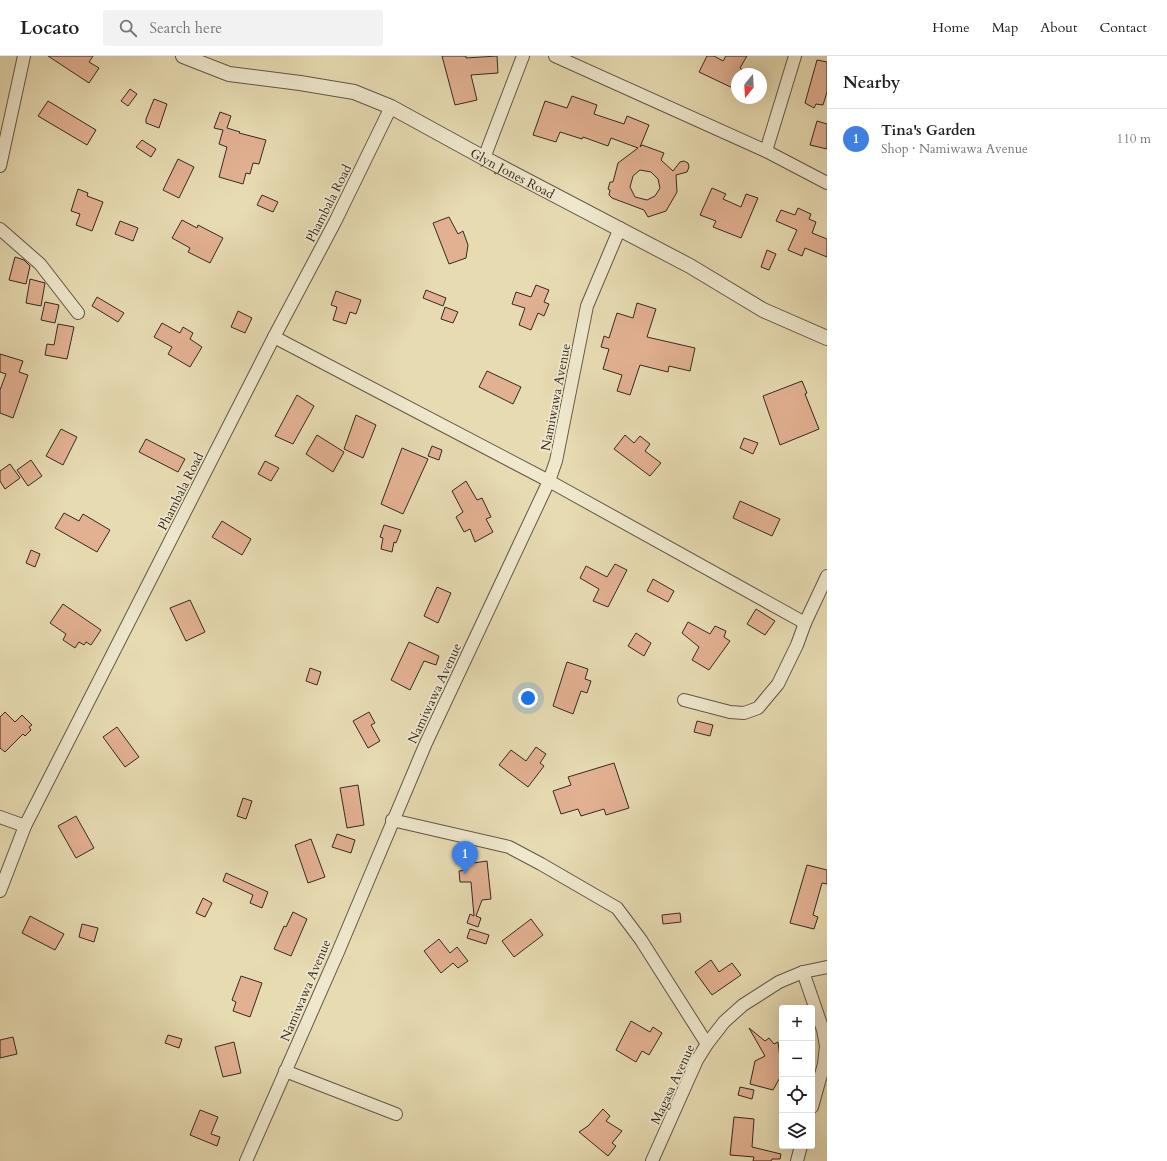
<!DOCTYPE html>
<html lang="en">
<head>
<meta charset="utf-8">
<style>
	body { margin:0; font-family:Cardo,serif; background:#f2f2f2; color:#202124 }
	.controls { position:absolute; right:12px; bottom:12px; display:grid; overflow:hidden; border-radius:4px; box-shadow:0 4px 16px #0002 }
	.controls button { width:36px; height:36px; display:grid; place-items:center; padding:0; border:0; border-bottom:1px solid #e0e0e0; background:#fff; color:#202124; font:20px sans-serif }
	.compass { position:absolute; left:731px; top:12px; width:36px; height:36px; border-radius:50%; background:#fff; box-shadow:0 4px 16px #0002; rotate:198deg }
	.you { position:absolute; left:528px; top:642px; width:14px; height:14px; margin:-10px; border:3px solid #fff; border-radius:50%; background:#1a73e8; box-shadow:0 0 0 6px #1a73e833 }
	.badge { display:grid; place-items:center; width:26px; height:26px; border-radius:50%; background:#8f2418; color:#fff; font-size:13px; font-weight:700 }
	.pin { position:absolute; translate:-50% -33px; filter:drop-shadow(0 1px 2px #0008) }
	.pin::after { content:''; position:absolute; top:21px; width:14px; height:12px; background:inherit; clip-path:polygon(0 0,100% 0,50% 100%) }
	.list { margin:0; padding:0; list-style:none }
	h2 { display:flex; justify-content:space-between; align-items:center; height:52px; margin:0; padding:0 16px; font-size:17px }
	h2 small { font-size:13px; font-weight:400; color:#757577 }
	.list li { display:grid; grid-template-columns:26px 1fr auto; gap:12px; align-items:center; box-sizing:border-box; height:60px; padding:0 16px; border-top:1px solid #e0e0e0 }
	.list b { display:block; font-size:15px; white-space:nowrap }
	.list p { margin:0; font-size:13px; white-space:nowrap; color:#757577 }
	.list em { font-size:13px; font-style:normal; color:#757577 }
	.icon { flex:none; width:22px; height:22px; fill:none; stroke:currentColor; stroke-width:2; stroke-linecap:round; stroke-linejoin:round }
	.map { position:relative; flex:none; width:827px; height:1105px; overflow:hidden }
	header { display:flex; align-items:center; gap:24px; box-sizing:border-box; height:56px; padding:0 20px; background:#fff; border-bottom:1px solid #e0e0e0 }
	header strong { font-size:19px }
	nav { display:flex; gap:22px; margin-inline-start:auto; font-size:14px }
	.search { width:280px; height:36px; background:#f2f2f2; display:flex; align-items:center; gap:10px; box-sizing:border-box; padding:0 14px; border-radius:4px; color:#757577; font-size:15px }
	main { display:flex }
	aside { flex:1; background:#fff }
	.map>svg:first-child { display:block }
	.building { fill:#e2b192; stroke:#372923; fill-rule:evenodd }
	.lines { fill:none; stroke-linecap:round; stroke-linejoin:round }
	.minor-casing { stroke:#635647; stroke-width:14 }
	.tertiary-casing { stroke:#635647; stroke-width:16 }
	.minor { stroke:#efe8cd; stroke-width:12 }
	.tertiary { stroke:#efe8cd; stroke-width:14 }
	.labels { text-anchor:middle; stroke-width:3.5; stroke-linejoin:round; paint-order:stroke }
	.street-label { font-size:13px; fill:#372923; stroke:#efe8cd }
</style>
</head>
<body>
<header>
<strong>Locato</strong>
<div class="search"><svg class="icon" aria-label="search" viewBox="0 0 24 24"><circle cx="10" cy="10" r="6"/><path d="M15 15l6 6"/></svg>Search here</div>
<nav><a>Home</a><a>Map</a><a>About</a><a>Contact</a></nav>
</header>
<main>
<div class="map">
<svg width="827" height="1105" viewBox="0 0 827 1105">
	<rect width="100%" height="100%" fill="#e7dbb2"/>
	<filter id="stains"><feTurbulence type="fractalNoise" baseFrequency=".005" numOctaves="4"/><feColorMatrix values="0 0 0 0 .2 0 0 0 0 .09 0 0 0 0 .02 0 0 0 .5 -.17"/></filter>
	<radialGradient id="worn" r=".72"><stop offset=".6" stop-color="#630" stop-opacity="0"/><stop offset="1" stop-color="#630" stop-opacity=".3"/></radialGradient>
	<g class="building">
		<polygon points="48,0 93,0 89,6 99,12 89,27"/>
		<polygon points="442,0 466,0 466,2 497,0 498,17 471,19 477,44 455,49"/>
		<polygon points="707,0 714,0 723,5 726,0 747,0 740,12 747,18 737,18 737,34 699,16"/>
		<polygon points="817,4 827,6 827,36 823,49 816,48 814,52 805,47"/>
		<polygon points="130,33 137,38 128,50 121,45"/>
		<path d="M572,40L597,49L594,58L624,68L627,60L649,69L640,91L642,89L664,97L661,104L673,115L680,106L684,105L688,107L689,111L687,116L676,119L677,136L666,155L648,161L644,154L612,142L609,139L610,134L608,133L610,126H613L618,107L638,92L611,82L608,90L583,81L582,83L560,76L556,86L533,79L545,45L567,52ZM640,114L651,116L658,123L660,132L655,140L647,144L635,141L630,131L633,120Z"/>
		<polygon points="154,43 167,48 159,72 146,67 146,63"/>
		<polygon points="48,45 96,74 87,89 38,60"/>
		<polygon points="220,56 231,60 227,72 240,76 239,77 266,84 259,108 253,107 250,118 246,117 243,128 219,121 227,91 219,88 223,74 214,72"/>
		<polygon points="817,65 827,68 827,93 810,89"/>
		<polygon points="142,84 156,93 151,101 136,91"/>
		<polygon points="178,103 194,111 179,142 163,134"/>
		<polygon points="712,132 726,138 723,143 741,151 746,138 758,142 741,182 713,171 716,165 700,159"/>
		<polygon points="78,133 88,137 87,140 103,146 92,175 76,169 80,158 71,155"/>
		<polygon points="262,139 278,146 273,156 257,149"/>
		<polygon points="798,152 811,158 809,163 816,166 812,177 827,183 827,201 805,192 802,200 788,194 797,174 776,165 781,154 795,159"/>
		<polygon points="449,161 458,178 463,175 468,189 466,202 449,208 433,167"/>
		<polygon points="182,164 197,172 198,169 223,182 210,207 188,196 190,192 172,182"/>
		<polygon points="120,165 138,172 133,185 115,178"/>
		<polygon points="767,194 776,198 769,214 761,211"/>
		<polygon points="15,201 24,204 30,210 26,228 9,224"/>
		<polygon points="30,223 45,227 41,250 26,247"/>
		<polygon points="536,229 549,234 544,246 549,248 544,260 538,257 531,274 519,269 525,252 512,248 516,236 531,241"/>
		<polygon points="426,234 446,242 443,250 423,242"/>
		<polygon points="336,235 361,244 356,258 350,256 346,268 333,264 337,251 331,249"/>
		<polygon points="97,241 124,257 118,266 92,250"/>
		<polygon points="45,246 59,249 55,267 41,264"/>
		<polygon points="637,247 656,253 647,281 695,292 690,315 669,310 668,316 640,309 630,339 617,335 622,319 603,313 609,293 601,291 604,280 609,282 617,257 633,262"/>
		<polygon points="445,251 458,256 453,267 441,263"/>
		<polygon points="238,255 252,262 245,277 231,271"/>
		<polygon points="162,267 180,277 183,271 193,277 190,283 202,291 190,311 168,298 172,291 154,281"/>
		<polygon points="58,268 74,271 67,303 45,299 47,288 54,289"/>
		<polygon points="0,298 23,305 19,316 28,319 13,362 0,357 0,334 6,318 0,316"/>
		<polygon points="487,315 521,331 513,348 479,331"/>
		<polygon points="802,325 807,337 805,338 819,373 780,389 763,340"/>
		<polygon points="297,339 314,350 293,388 275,380"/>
		<polygon points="356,359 376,369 363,402 344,393"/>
		<polygon points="61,373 77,381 63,409 46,400"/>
		<polygon points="317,379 344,396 333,416 306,398"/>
		<polygon points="625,379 634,387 640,380 650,388 645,395 661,407 650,420 614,393"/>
		<polygon points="744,382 758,387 753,398 740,392"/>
		<polygon points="146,383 185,403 178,416 139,396"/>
		<polygon points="432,390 442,394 439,404 428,400"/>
		<polygon points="402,392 428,403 403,458 381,448"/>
		<polygon points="31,404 42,420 28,430 17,414"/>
		<polygon points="265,405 279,412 271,425 258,418"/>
		<polygon points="10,408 20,422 5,433 0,425 0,415"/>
		<polygon points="466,425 477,444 482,442 491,461 486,463 493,476 475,486 470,473 464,476 456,461 463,456 452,435"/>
		<polygon points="740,445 780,463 772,480 733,462"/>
		<polygon points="64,457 79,465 83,458 110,474 97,496 55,472"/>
		<polygon points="222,465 251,483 242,499 212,481"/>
		<polygon points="384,469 401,474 396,487 394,486 392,496 381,493 383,482 380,481"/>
		<polygon points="31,494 40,498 35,511 26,507"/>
		<polygon points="615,508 627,514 608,551 593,545 599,533 580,522 586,510 607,521"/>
		<polygon points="653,523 674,535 668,546 647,535"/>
		<polygon points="437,531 451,537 438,567 424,560"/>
		<polygon points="190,544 205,576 186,585 170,552"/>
		<polygon points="63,548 101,574 91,589 86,586 84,589 79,586 75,592 63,584 66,578 50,567"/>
		<polygon points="756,553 775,565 765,579 747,568"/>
		<polygon points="688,566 710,578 715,570 726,575 724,581 730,585 709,614 692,604 699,591 682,577"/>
		<polygon points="636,577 651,587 644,600 628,590"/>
		<polygon points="409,586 439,600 436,609 424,605 410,634 391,624"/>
		<polygon points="567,606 588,613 585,623 591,625 587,637 581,635 573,658 553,650"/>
		<polygon points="310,612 321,616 317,629 306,625"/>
		<polygon points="5,656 15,666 22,659 32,669 29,671 31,674 25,680 23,678 5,696 0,692 0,661"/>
		<polygon points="369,656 375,667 371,669 380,685 368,692 353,665"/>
		<polygon points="697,665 713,669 710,680 694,676"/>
		<polygon points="117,671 139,701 125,711 103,681"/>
		<polygon points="536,691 546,698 540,707 544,710 528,731 499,709 511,694 526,705"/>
		<polygon points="614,707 629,752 606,759 604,753 581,760 578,753 561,758 553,735 571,729 568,721"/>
		<polygon points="358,729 364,769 347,772 340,732"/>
		<polygon points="243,742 252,745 246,763 237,760"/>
		<polygon points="76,760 94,792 76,802 58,770"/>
		<polygon points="337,778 355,784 351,797 332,791"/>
		<polygon points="311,783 325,821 308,827 295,789"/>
		<polygon points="487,805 491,843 482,844 476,860 481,862 478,871 467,867 470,858 474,860 471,826 460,826 459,815 467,814 466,808"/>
		<polygon points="807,809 827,814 827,828 822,827 813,859 818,861 814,873 790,867"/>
		<polygon points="226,817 268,836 262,852 250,847 253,839 223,825"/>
		<polygon points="203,842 212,847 205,861 196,857"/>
		<polygon points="293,856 307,863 291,900 274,893 284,870 286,871"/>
		<polygon points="680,857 681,866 663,868 662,859"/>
		<polygon points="30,860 64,878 55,894 22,877"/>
		<polygon points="531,863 543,879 514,901 502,885"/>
		<polygon points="82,868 98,872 94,886 79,881"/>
		<polygon points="470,873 489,879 486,888 467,882"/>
		<polygon points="439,883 450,897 457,891 468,905 458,912 453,907 441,917 424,895"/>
		<polygon points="711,904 719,916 732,907 741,919 712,939 695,916"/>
		<polygon points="241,920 262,927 250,961 233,955 236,946 232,944"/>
		<polygon points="631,965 650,976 653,971 662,977 649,999 642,995 636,1006 616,994"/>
		<polygon points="749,972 765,985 769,982 774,988 778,986 782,1018 773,1034 750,1028 755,1005 765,1000"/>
		<polygon points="168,979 182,983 179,992 165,987"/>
		<polygon points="13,981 17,998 0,1002 0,984"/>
		<polygon points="234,986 241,1017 223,1021 215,991"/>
		<polygon points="740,1031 754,1034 752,1043 738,1039"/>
		<polygon points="603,1053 610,1060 606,1065 622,1075 612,1087 616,1090 608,1100 579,1076 588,1070"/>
		<polygon points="200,1054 218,1061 211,1078 220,1081 217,1090 190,1079"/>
		<polygon points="734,1061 754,1063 752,1091 781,1098 780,1103 772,1103 771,1105 753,1105 754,1101 730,1099"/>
	</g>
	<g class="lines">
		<defs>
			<g id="minor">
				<polyline points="555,0 766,95 827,127"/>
				<polyline points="766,95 795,0"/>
				<polyline points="484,102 523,0"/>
				<polyline points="0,110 24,0"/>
				<polyline points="0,173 40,208 78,257"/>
				<polyline points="274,281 549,425 805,567"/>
				<polyline points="684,644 730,656 744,657 758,652 778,628 797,589 805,567 827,520"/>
				<polyline points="0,761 25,770"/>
				<polyline points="392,764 509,791 541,808 617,852 641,884 707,988"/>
				<polyline points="0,835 25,770 274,281 335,166 391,51"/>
				<polyline points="803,916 823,974 826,990 824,1008 812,1051"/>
				<polyline points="285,1015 396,1058"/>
				<polyline points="246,1105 338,896 426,687 549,425 556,405 587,250 620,172"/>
				<polyline points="652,1105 697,1004 707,988 724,966 743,949 779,926 803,916 827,911"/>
				<polyline points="797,1105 801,1090"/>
			</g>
			<g id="tertiary">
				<path id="s1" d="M183,0L229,18L300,27L354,36L391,51L484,102L690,210L763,254L827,282"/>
			</g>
		</defs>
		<use href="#minor" class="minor-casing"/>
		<use href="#tertiary" class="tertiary-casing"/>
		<use href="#minor" class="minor"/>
		<use href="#tertiary" class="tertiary"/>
	</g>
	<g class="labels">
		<g class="street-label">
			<text dy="5" stroke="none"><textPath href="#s1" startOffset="354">Glyn Jones Road</textPath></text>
			<text transform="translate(328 147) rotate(-63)" y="5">Phambala Road</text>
			<text transform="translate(555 341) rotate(-79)" y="5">Namiwawa Avenue</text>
			<text transform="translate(180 435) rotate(-63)" y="5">Phambala Road</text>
			<text transform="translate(434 637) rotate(-65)" y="5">Namiwawa Avenue</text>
			<text transform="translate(305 934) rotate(-67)" y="5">Namiwawa Avenue</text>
			<text transform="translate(672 1028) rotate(-65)" y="5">Magasa Avenue</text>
		</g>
	</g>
	<rect width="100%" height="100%" filter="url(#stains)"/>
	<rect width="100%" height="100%" fill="url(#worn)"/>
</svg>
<div class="controls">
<button>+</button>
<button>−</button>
<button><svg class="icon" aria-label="locate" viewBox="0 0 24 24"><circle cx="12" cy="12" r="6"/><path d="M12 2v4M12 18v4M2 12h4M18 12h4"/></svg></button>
<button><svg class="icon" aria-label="layers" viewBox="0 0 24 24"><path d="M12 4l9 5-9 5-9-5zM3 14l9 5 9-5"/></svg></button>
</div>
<svg class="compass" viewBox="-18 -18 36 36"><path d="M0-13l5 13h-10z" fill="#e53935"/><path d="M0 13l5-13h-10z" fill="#757577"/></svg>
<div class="you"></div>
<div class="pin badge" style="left:465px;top:818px;background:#3f7fe0">1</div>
</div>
<aside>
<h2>Nearby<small></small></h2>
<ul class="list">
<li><span class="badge" style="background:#3f7fe0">1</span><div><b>Tina's Garden</b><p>Shop · Namiwawa Avenue</p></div><em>110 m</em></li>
</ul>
</aside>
</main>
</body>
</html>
